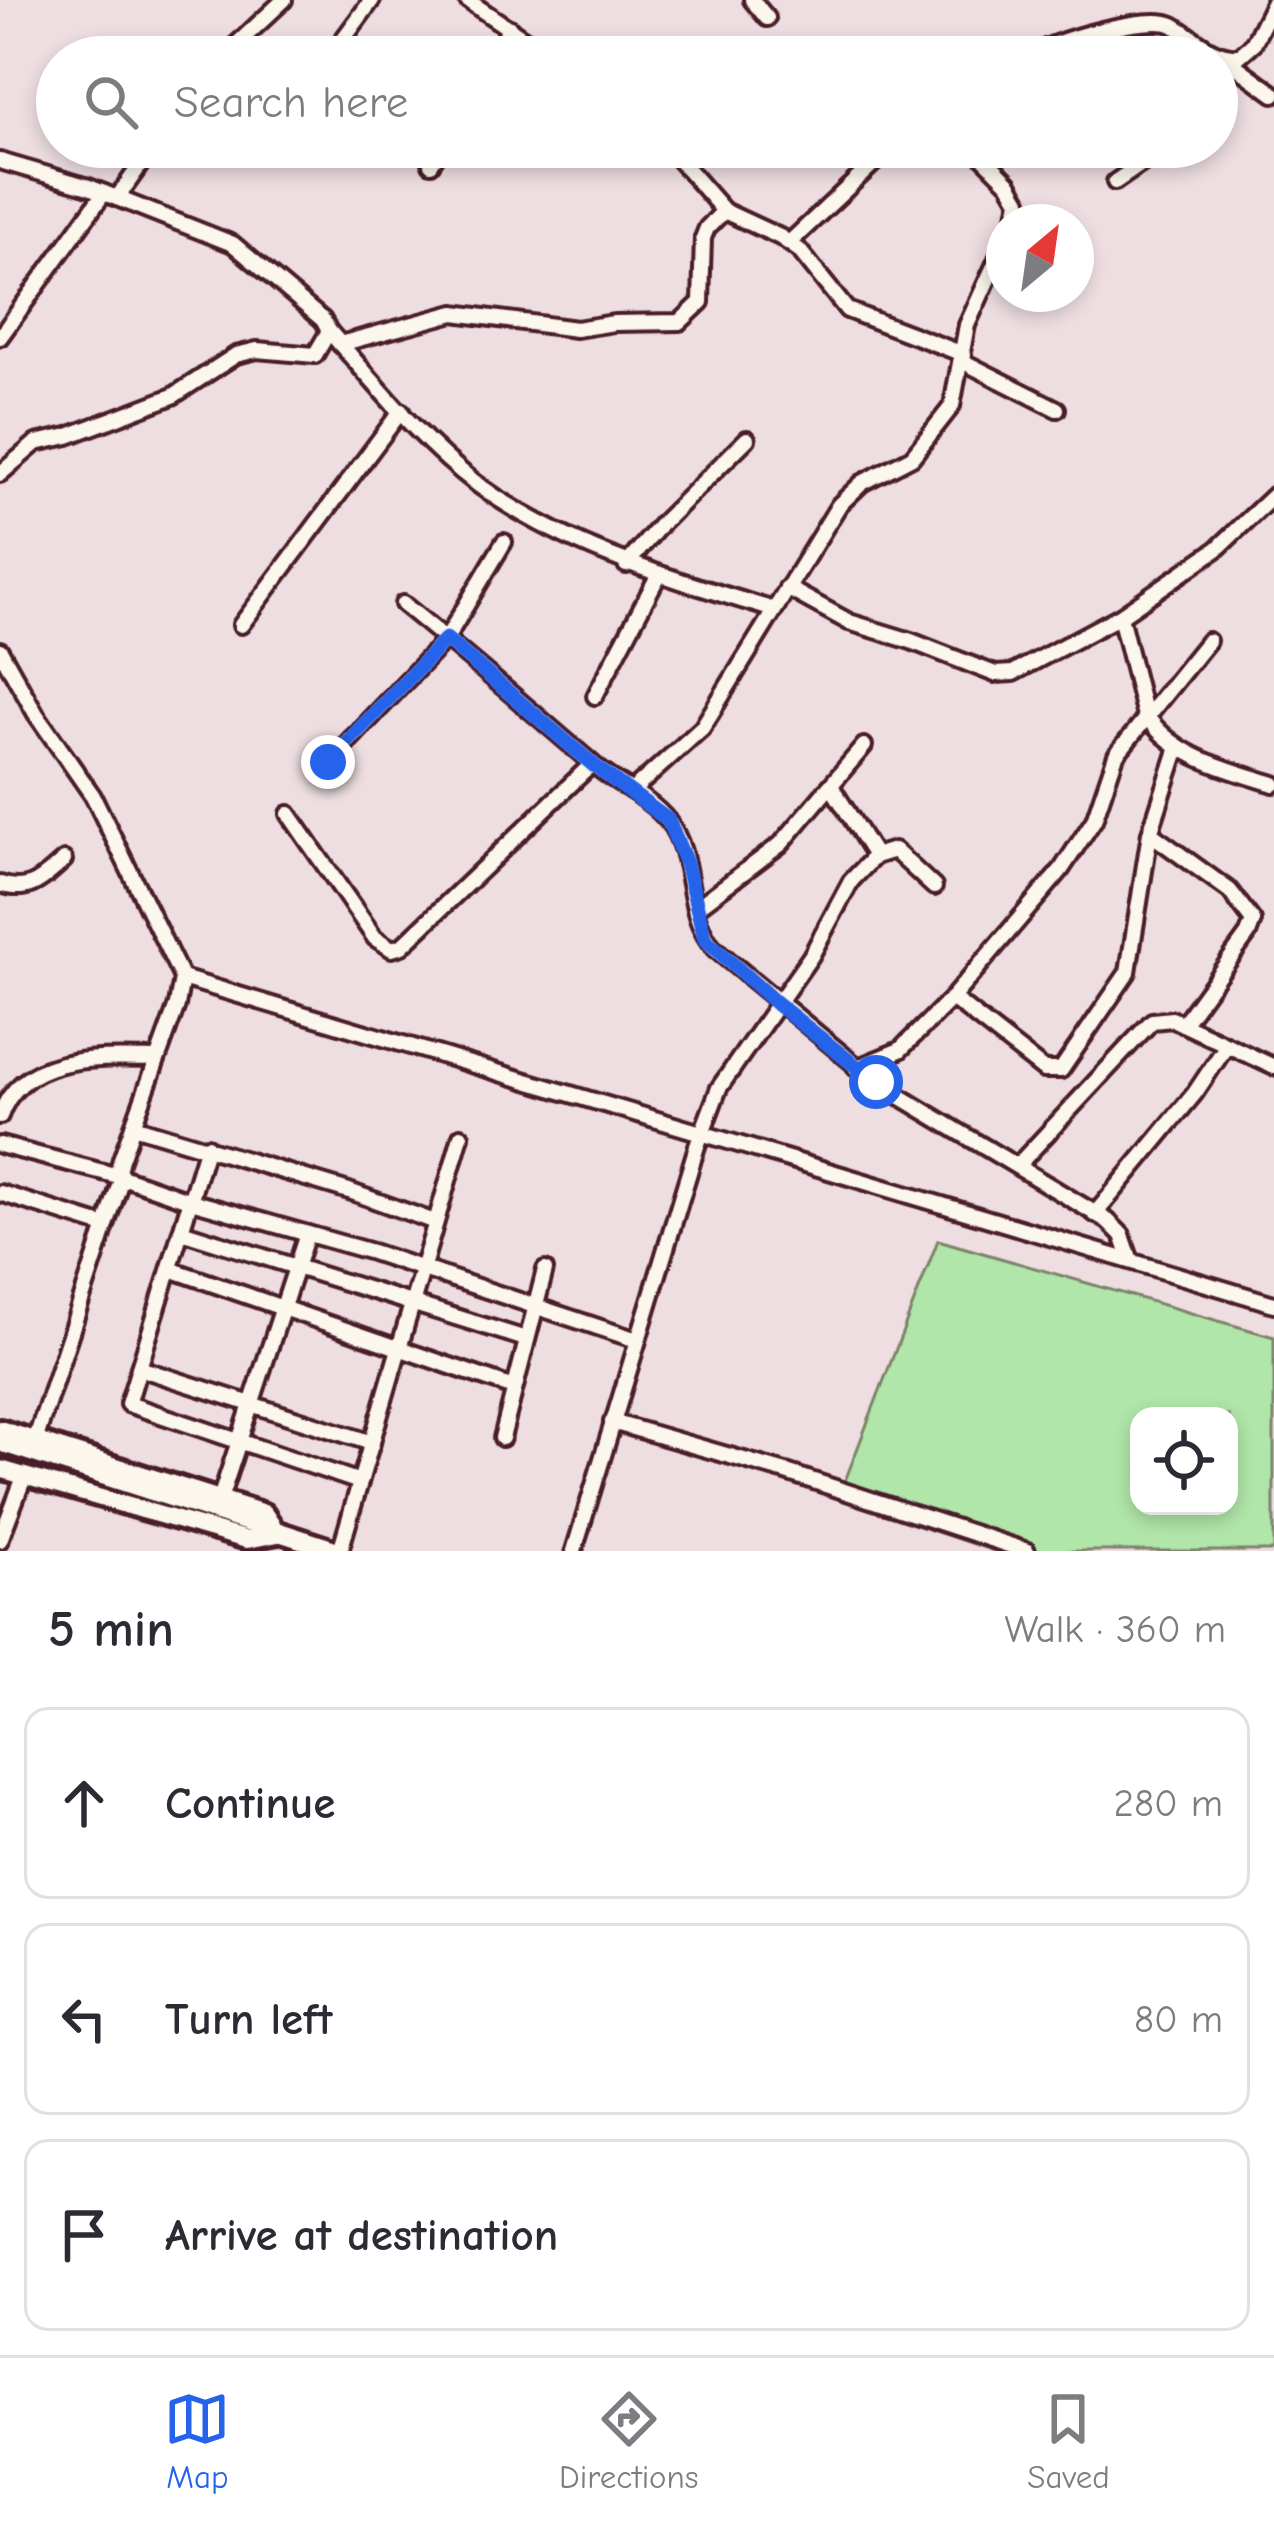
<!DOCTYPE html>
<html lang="en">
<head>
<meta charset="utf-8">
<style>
	body { margin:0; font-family:"Comic Neue",sans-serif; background:#f7f7f7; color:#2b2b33 }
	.controls { position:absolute; right:36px; bottom:36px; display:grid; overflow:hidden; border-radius:24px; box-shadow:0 6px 18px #0003 }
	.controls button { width:108px; height:108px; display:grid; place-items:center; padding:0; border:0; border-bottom:3px solid #e1e1e2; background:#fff; color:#2b2b33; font:60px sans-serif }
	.compass { position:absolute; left:986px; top:204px; width:108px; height:108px; border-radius:50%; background:#fff; box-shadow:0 6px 18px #0003; rotate:29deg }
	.stop { position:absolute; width:36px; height:36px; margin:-27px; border:9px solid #2563eb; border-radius:50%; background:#fff }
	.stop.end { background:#2563eb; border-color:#fff; box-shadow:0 3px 12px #0008 }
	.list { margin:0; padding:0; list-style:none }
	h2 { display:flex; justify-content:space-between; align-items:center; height:156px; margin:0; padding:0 48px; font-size:51px }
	h2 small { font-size:39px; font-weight:400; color:#7c7c81 }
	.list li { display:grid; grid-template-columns:78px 1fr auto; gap:36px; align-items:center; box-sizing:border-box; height:192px; margin:0 24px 24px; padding:0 24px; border:3px solid #e1e1e2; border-radius:24px }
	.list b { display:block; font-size:45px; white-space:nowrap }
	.list em { font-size:39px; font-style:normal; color:#7c7c81 }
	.icon { flex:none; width:66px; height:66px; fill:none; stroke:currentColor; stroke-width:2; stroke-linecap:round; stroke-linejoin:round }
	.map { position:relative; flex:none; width:1274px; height:1551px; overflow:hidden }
	.search { position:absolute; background:#fff; box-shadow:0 6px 18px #0003; left:36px; right:36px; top:36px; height:132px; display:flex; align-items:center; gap:30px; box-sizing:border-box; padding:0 42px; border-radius:66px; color:#7c7c81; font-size:45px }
	.sheet { height:804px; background:#fff }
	nav { display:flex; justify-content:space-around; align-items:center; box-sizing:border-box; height:168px; border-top:3px solid #e1e1e2; background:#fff; font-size:33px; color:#7c7c81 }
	nav a { display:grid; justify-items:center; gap:6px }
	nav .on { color:#2563eb }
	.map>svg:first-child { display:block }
	.green { fill:#b0e6a9; stroke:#7d826a; stroke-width:3; fill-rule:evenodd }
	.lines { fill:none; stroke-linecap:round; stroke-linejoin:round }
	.minor-casing { stroke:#4a1f2b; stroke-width:22 }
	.tertiary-casing { stroke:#4a1f2b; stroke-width:26 }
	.secondary-casing { stroke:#4a1f2b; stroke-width:27 }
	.minor { stroke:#fbf7ec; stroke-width:14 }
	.tertiary { stroke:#fbf7ec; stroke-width:16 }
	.secondary { stroke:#fbf7ec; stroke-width:18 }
	.route { stroke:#2563eb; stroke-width:15 }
</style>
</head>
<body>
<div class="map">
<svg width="1274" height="1551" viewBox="0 0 1274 1551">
	<rect width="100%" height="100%" fill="#eedee1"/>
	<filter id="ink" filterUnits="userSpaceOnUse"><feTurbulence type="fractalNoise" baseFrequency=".00833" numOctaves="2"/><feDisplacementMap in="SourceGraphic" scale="24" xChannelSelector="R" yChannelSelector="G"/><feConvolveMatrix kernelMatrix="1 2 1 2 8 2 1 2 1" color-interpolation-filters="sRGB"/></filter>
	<g filter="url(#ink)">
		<path class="green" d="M938,1240L1274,1337V1551H994L838,1499ZM1139,1416H1229V1506H1139Z"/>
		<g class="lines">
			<defs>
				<g id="minor">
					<polyline points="467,0 551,57"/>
					<polyline points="752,0 767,18"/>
					<polyline points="223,57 284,0"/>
					<polyline points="330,57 372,0"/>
					<polyline points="493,57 510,28"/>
					<path d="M1029,57C1049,41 1150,13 1173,25C1195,37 1212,58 1239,56L1253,44L1274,2"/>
					<polyline points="1233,64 1274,94"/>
					<polyline points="1217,86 1236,60"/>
					<polyline points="668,147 724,211 780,237 799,250 847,310 963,354"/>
					<polyline points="973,147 1009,183 1019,200 1015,222"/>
					<polyline points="0,161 89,187 233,244 323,320 329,331 315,355 257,350 236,355 173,396 68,436 36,443 0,474"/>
					<polyline points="431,164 442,147"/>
					<polyline points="1115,182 1166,147"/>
					<polyline points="117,198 153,147"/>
					<polyline points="790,242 891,147"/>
					<path d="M329,331C375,383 421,442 477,484C566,549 670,578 774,610"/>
					<polyline points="0,337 104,193"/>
					<polyline points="340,344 454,313 576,329 614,323 680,322 701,302 703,238 707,228 724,211"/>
					<polyline points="962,361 1057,409"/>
					<polyline points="626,565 662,523 747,439"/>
					<polyline points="787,588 849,622 911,641 995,674 1013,673 1120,616 1217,549 1274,495"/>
					<path d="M403,604C468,656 531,711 594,765C617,785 648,796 668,821C697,858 683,915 715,949L876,1082L1108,1221L1122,1235L1131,1261"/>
					<path d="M1120,616L1144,712C1172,757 1226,769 1274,784"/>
					<polyline points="241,625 401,411"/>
					<polyline points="0,650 36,714 93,796 182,978 177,1005 121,1159 118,1171 122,1177 191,1201 372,1252 637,1340"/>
					<polyline points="595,696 659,574"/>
					<polyline points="329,762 446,639 504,542"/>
					<polyline points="831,786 875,856"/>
					<polyline points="632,791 702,728 839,505 862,483 912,457 952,406 967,325 1004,244"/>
					<polyline points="289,814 375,938 392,949 402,946 592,764"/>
					<polyline points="1150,833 1230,891 1253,921 1248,934 1183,1024"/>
					<path d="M0,884C30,894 42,879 64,860"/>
					<polyline points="696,908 781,844 864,746"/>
					<polyline points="182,978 1274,1304"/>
					<polyline points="952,998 1044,1070 1061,1070 1128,972 1150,833 1178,747"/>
					<polyline points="856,1068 900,1050 952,998 1061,870 1094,820 1116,755 1208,641"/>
					<path d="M0,1116C22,1052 102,1058 157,1059"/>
					<polyline points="133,1126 349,1191 435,1222"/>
					<polyline points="0,1145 122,1177 35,1441"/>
					<polyline points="207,1146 128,1404 360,1482"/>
					<polyline points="1018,1165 1152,1021 1172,1019 1274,1067"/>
					<polyline points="0,1193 105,1226"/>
					<polyline points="1095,1214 1195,1093 1227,1045"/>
					<polyline points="181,1231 526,1339"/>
					<polyline points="170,1269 514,1388"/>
					<polyline points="139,1368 372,1443"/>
					<polyline points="612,1422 786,1472 1027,1551"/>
					<polyline points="502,1438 545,1270"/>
					<polyline points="220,1499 307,1234"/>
					<polyline points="0,1540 24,1477"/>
					<polyline points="340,1551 461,1136"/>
					<polyline points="574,1551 697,1146 719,1088 811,956 851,881 875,856 894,850 934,887"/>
				</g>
				<polyline id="tertiary" points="0,1429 264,1513 278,1534 247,1540 0,1469"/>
				<polyline id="secondary" points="0,1442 338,1551"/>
			</defs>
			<use href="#minor" class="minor-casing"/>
			<use href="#tertiary" class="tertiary-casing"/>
			<use href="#secondary" class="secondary-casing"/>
			<use href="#minor" class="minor"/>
			<use href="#tertiary" class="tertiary"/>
			<use href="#secondary" class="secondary"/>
		</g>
	</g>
	<g class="lines" filter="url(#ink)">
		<polyline class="route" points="328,762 446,639 597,768 668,820 686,863 705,939 777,1004 876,1082"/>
	</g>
</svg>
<div class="controls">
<button><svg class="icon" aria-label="locate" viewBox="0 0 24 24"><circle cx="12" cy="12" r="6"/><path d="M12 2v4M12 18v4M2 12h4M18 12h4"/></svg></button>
</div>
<svg class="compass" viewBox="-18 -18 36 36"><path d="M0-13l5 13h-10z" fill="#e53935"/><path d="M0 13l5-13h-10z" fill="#7c7c81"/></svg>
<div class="stop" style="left:876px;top:1082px"></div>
<div class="stop end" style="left:328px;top:762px"></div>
<div class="search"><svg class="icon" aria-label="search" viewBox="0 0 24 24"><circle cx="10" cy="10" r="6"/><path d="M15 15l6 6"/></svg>Search here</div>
</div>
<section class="sheet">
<h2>5 min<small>Walk · 360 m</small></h2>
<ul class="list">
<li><svg class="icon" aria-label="ahead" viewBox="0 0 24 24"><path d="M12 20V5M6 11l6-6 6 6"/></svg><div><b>Continue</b></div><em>280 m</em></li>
<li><svg class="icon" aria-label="left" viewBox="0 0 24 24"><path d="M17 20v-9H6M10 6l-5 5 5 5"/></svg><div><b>Turn left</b></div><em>80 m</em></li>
<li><svg class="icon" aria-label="arrive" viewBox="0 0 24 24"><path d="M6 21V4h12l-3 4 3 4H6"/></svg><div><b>Arrive at destination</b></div></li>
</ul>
</section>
<nav>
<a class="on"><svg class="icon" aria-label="map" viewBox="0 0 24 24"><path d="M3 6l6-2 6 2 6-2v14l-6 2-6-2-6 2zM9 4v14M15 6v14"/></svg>Map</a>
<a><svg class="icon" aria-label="directions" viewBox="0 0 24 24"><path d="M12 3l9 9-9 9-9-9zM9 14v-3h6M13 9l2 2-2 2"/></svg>Directions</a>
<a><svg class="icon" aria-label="saved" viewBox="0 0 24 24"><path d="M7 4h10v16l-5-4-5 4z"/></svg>Saved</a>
</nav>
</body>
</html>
